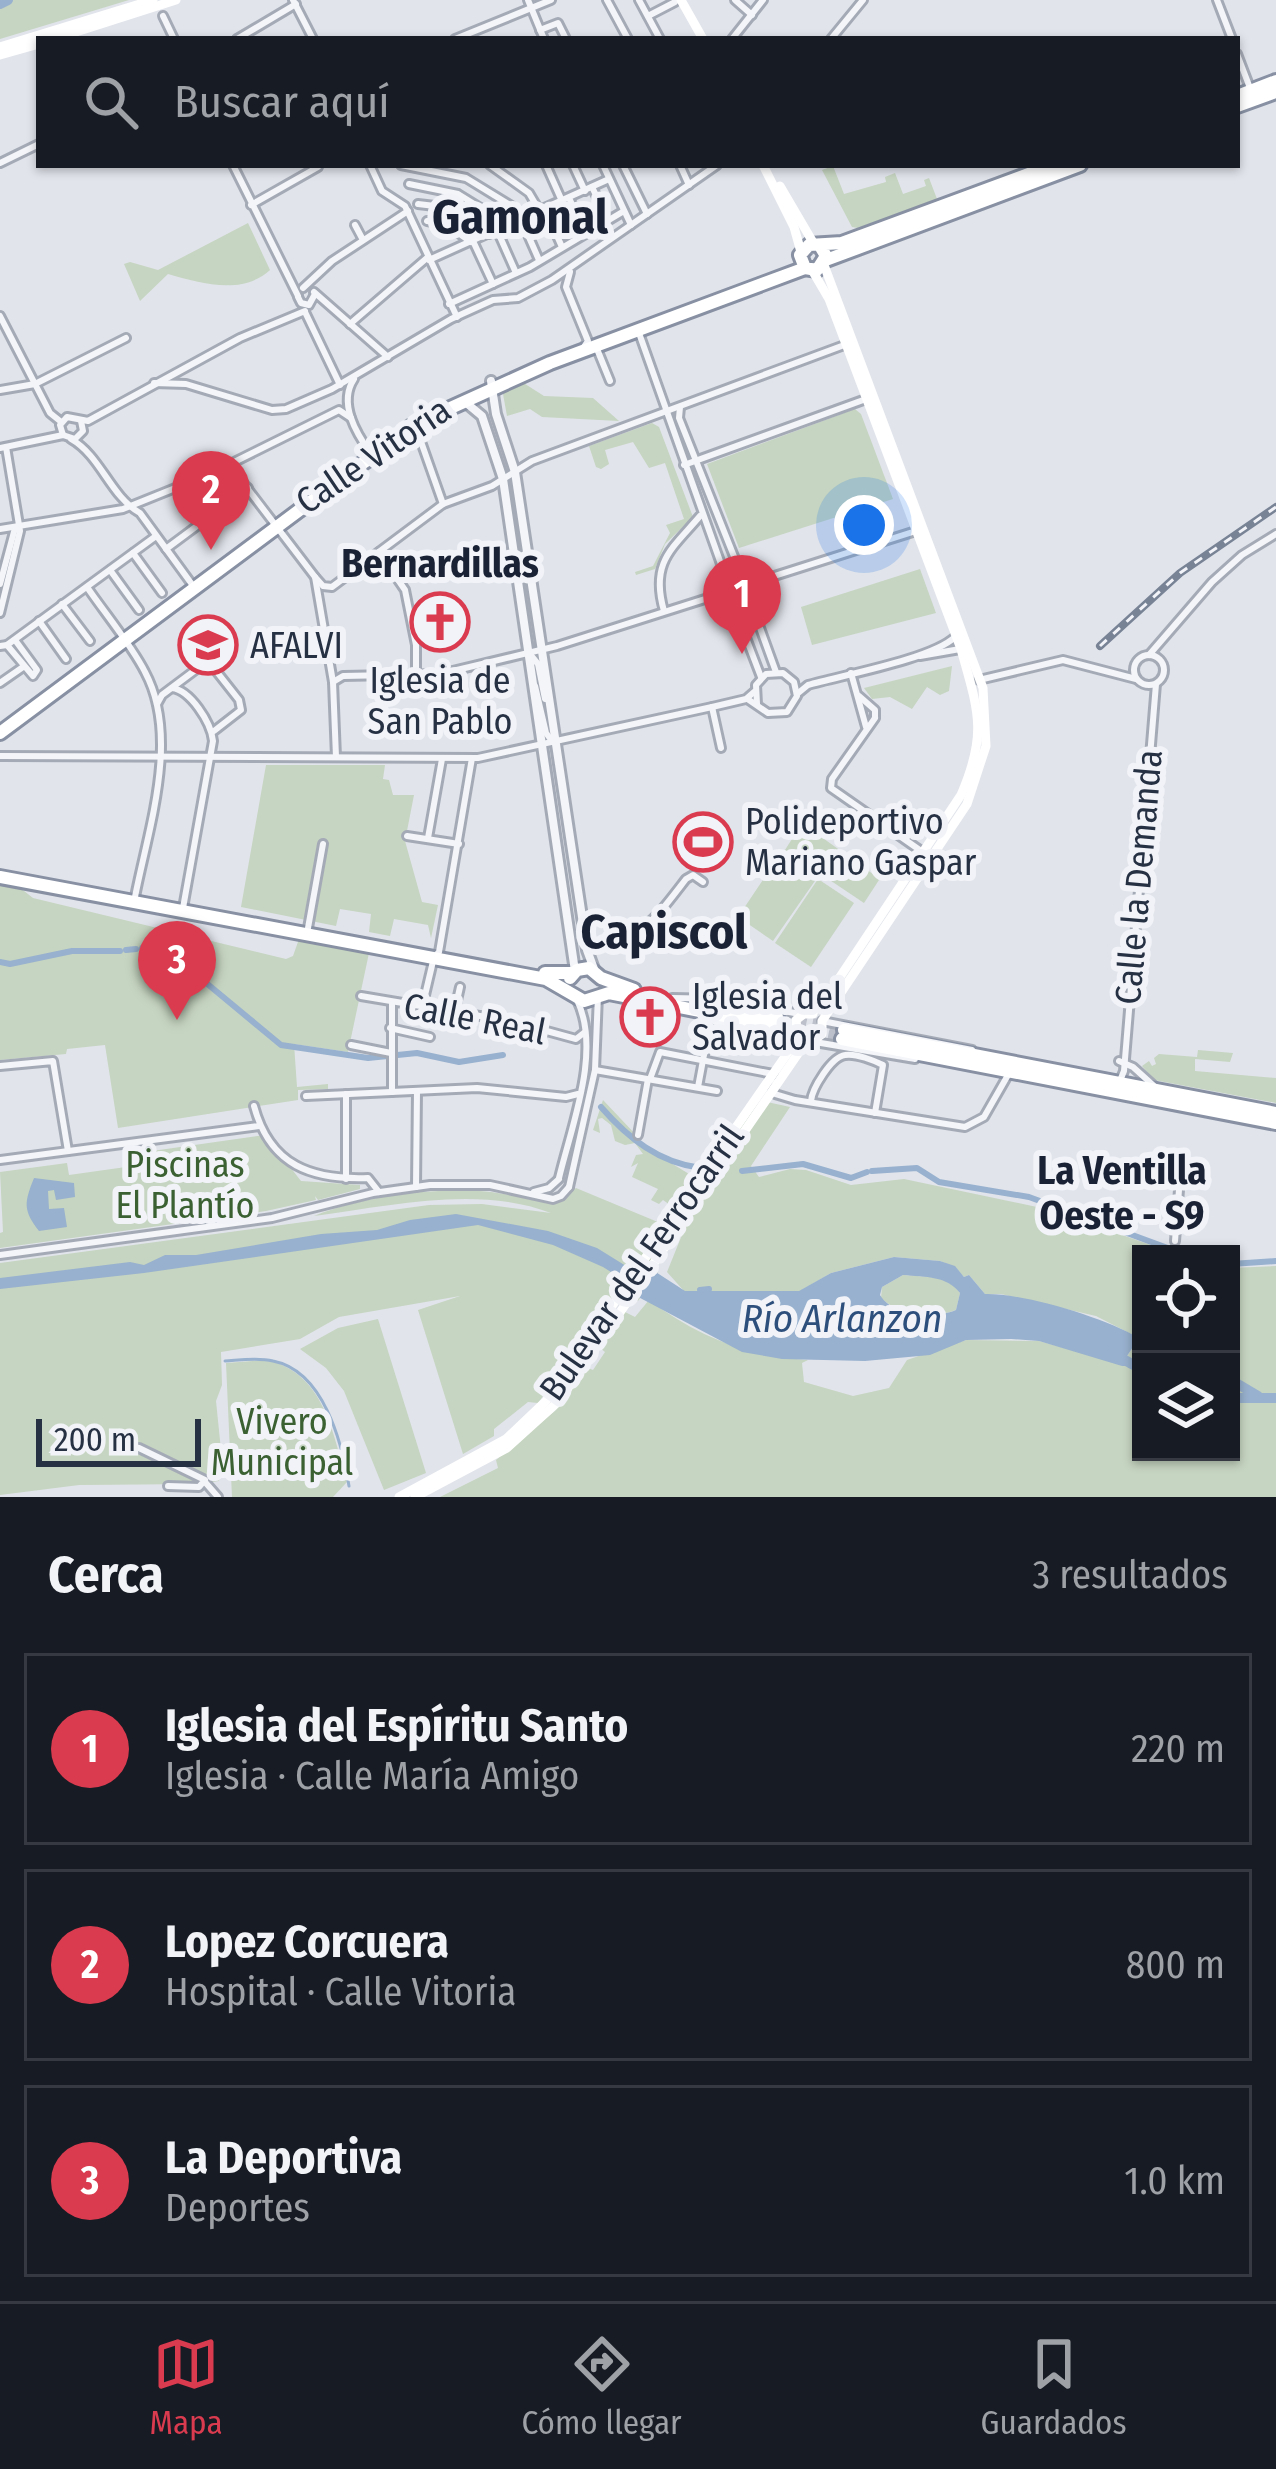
<!DOCTYPE html>
<html lang="es">
<head>
<meta charset="utf-8">
<style>
	body { margin:0; font-family:"Fira Sans Condensed",sans-serif; background:#242831; color:#f1f3f6 }
	.controls { position:absolute; right:36px; bottom:36px; display:grid; overflow:hidden; border-radius:0px; box-shadow:0 3px 9px #0004 }
	.controls button { width:108px; height:108px; display:grid; place-items:center; padding:0; border:0; border-bottom:3px solid #363941; background:#171b24; color:#f1f3f6; font:60px sans-serif }
	.scale { position:absolute; left:36px; bottom:30px; width:165px; box-sizing:border-box; padding-left:12px; border:6px solid #273144; border-top:0; font-size:33px; line-height:42px; white-space:nowrap; color:#273144; -webkit-text-stroke:9px #f1f3f8; paint-order:stroke }
	.you { position:absolute; left:864px; top:525px; width:42px; height:42px; margin:-30px; border:9px solid #fff; border-radius:50%; background:#1a73e8; box-shadow:0 0 0 18px #1a73e833 }
	.badge { display:grid; place-items:center; width:78px; height:78px; border-radius:50%; background:#db3b4f; color:#fff; font-size:39px; font-weight:700 }
	.pin { position:absolute; translate:-50% -99px; filter:drop-shadow(0 3px 6px #0008) }
	.pin::after { content:''; position:absolute; top:63px; width:42px; height:36px; background:inherit; clip-path:polygon(0 0,100% 0,50% 100%) }
	.list { margin:0; padding:0; list-style:none }
	h2 { display:flex; justify-content:space-between; align-items:center; height:156px; margin:0; padding:0 48px; font-size:51px }
	h2 small { font-size:39px; font-weight:400; color:#9ea1a6 }
	.list li { display:grid; grid-template-columns:78px 1fr auto; gap:36px; align-items:center; box-sizing:border-box; height:192px; margin:0 24px 24px; padding:0 24px; border:3px solid #363941; border-radius:0px }
	.list b { display:block; font-size:45px; white-space:nowrap }
	.list p { margin:0; font-size:39px; white-space:nowrap; color:#9ea1a6 }
	.list em { font-size:39px; font-style:normal; color:#9ea1a6 }
	.icon { flex:none; width:66px; height:66px; fill:none; stroke:currentColor; stroke-width:2; stroke-linecap:round; stroke-linejoin:round }
	.map { position:relative; flex:none; width:1276px; height:1497px; overflow:hidden }
	.search { position:absolute; background:#171b24; box-shadow:0 3px 9px #0004; left:36px; right:36px; top:36px; height:132px; display:flex; align-items:center; gap:30px; box-sizing:border-box; padding:0 42px; border-radius:0px; color:#9ea1a6; font-size:45px }
	.sheet { height:804px; background:#171b24 }
	nav { display:flex; justify-content:space-around; align-items:center; box-sizing:border-box; height:168px; border-top:3px solid #363941; background:#171b24; font-size:33px; color:#9ea1a6 }
	nav a { display:grid; justify-items:center; gap:6px }
	nav .on { color:#db3b4f }
	.map>svg:first-child { display:block }
	.green { fill:#c6d5c1 }
	.water { fill:#98b1ce; fill-rule:evenodd }
	.lines { fill:none; stroke-linecap:round; stroke-linejoin:round }
	.stream { stroke:#98b1ce; stroke-width:3 }
	.canal { stroke:#98b1ce; stroke-width:6 }
	.river { stroke:#98b1ce; stroke-width:10 }
	.trunk-tunnel { stroke:#bcc0ca; stroke-width:12; stroke-dasharray:12 6; stroke-linecap:butt }
	.minor-casing { stroke:#a5abb6; stroke-width:12 }
	.tertiary-casing { stroke:#a5abb6; stroke-width:14 }
	.trunk-casing { stroke:#8791a3; stroke-width:18 }
	.minor { stroke:#f4f5f9; stroke-width:6 }
	.tertiary { stroke:#f4f5f9; stroke-width:8 }
	.secondary { stroke:#fff; stroke-width:9 }
	.trunk { stroke:#fff; stroke-width:12 }
	.rail-casing { stroke:#788396; stroke-width:8 }
	.rail { stroke:#f1f3f8; stroke-width:3; stroke-dasharray:9; stroke-linecap:butt }
	.labels { text-anchor:middle; stroke-width:12; stroke-linejoin:round; paint-order:stroke }
	.street-label { font-size:36px; fill:#273144; stroke:#f1f3f8 }
	.poi-label { font-size:36px; fill:#273144; stroke:#f1f3f8; text-anchor:start }
	.park-label { font-size:36px; fill:#3b6133; stroke:#f1f3f8 }
	.neighbourhood-label { font-size:39px; font-weight:bold; fill:#1a2235; stroke:#f1f3f8 }
	.water-label { font-size:39px; font-style:italic; fill:#2d4f7c; stroke:#f1f3f8 }
	.district-label { font-size:48px; font-weight:bold; fill:#1a2235; stroke:#f1f3f8 }
</style>
</head>
<body>
<div class="map">
<svg width="1276" height="1497" viewBox="0 0 1276 1497">
	<rect width="100%" height="100%" fill="#e1e4eb"/>
	<g class="green">
		<polygon points="0,0 129,0 0,39"/>
		<polygon points="833,166 844,194 886,182 885,177 895,173 903,194 926,186 924,180 929,178 937,199 858,228 852,227 822,170"/>
		<path d="M248,223L270,270C242,296 200,283 168,274L140,301L124,264L130,262L158,270Z"/>
		<polygon points="522,382 544,396 593,398 619,421 542,417 530,409 507,416 503,394"/>
		<polygon points="855,409 861,414 893,499 739,548 707,464"/>
		<polygon points="652,423 659,427 693,517 665,544 655,569 636,575 635,572 653,566 670,533 666,525 684,519 665,463 649,468 633,442 605,450 609,464 601,469 596,467 589,446"/>
		<polygon points="920,569 936,613 812,645 801,607"/>
		<polygon points="952,666 949,691 940,695 927,687 912,709 890,697 872,699 864,688"/>
		<polygon points="266,765 385,765 383,779 389,780 393,795 414,795 405,841 422,902 438,905 431,938 428,925 394,919 390,936 369,932 371,914 340,909 336,926 241,907"/>
		<polygon points="802,823 877,877 879,880 864,903 785,850"/>
		<polygon points="781,853 817,878 773,941 738,917"/>
		<polygon points="818,879 854,903 811,967 775,943"/>
		<polygon points="0,883 19,887 33,898 286,959 293,956 299,939 369,953 348,1052 294,1044 297,1087 328,1084 328,1089 298,1090 298,1100 118,1128 105,1045 67,1049 66,1054 0,1060"/>
		<polygon points="1198,1050 1233,1053 1230,1062 1195,1059 1195,1071 1276,1078 1276,1103 1154,1080 1142,1066 1149,1061 1152,1066 1156,1064 1154,1058 1159,1054 1197,1057"/>
		<polygon points="603,1100 637,1136 631,1135 602,1106 625,1135 694,1177 673,1207 663,1200 659,1204 651,1200 658,1189 632,1177 638,1163 631,1167 636,1155 643,1154 635,1143 625,1145 615,1141 611,1125 602,1118 598,1119 600,1133 593,1130"/>
		<path d="M759,1102L649,1264L658,1272L638,1301L618,1291L538,1403L528,1402L494,1429V1436L463,1454L418,1310L460,1296L339,1317L300,1339L221,1352L222,1385L216,1401L222,1460L219,1481L198,1484L79,1485L0,1495V1263L429,1205L482,1204L551,1213C478,1185 390,1206 314,1216C367,1195 435,1187 491,1192C513,1195 534,1200 557,1202L576,1188L665,1225Z"/>
		<path d="M767,1102L790,1107L751,1166L759,1177L790,1169L806,1170L851,1185L904,1179L1051,1210L1165,1250L1164,1254H1141V1452H1231V1268L1276,1266V1497H440L498,1468L496,1460L556,1410L588,1368L593,1370L605,1352L600,1348L625,1312L635,1317L649,1300C697,1336 748,1357 808,1360L802,1363L804,1382L853,1396L889,1388L907,1360L966,1340L1039,1341L1125,1365V1359L1139,1338L1096,1316L1001,1294H985L969,1275L964,1277L955,1267L940,1261L894,1257L831,1273L800,1291H684L667,1272L686,1225Z"/>
		<polygon points="265,1135 301,1181 360,1185 360,1189 318,1200 315,1196 316,1200 266,1211 0,1248 0,1233 3,1232 0,1172 67,1163 69,1175 133,1166 131,1154"/>
		<path d="M903,1275C925,1277 948,1275 960,1293L956,1310C931,1320 900,1316 881,1298L882,1287Z"/>
		<polygon points="378,1319 426,1473 384,1490 344,1391 326,1368 300,1349 338,1328"/>
		<path d="M266,1360C324,1372 333,1433 347,1482L333,1497H232L226,1363Z"/>
	</g>
	<g class="water">
		<path d="M34,1178L74,1183L75,1197L56,1200L54,1190L48,1191L49,1209L64,1208L67,1227L39,1231C23,1210 24,1203 34,1178Z"/>
		<path d="M456,1214L548,1231L597,1248L626,1266L648,1267L685,1291H799L831,1273L894,1257L940,1261L955,1266L964,1277L969,1275L985,1294C1023,1293 1103,1317 1139,1338L1125,1359L1126,1366H1122L1039,1341L1011,1339L966,1340L930,1355L865,1361L782,1359L742,1352L627,1291L619,1277L603,1267L553,1245L478,1225L144,1273L0,1289V1278L130,1262L144,1265L165,1255H196L321,1234L377,1230L410,1220ZM903,1275C926,1277 947,1276 960,1293L956,1310C934,1319 893,1317 880,1295L882,1287Z"/>
	</g>
	<g class="lines">
		<path class="stream" d="M225,1361C240,1360 258,1357 273,1361C324,1371 342,1443 349,1486"/>
		<g class="canal">
			<polyline points="142,948 164,952 178,960"/>
			<polyline points="126,950 136,949"/>
			<polyline points="0,962 10,964 72,951 120,951"/>
			<polyline points="199,977 281,1045 368,1058 417,1053 459,1062 503,1055"/>
			<path d="M601,1107C628,1138 659,1163 701,1168"/>
			<polyline points="742,1171 803,1164 851,1178 867,1172"/>
			<polyline points="872,1171 917,1168 939,1182 1029,1197 1184,1254"/>
			<polyline points="1231,1264 1276,1261"/>
			<polyline points="700,1290 709,1289"/>
		</g>
		<g class="river">
			<polyline points="0,4 8,0"/>
			<polyline points="1112,1353 1141,1369"/>
			<polyline points="1231,1380 1258,1396"/>
			<polyline points="1231,1398 1276,1398"/>
		</g>
		<g class="trunk-tunnel">
			<polyline points="777,1017 844,1030"/>
			<polyline points="775,1026 842,1039"/>
		</g>
		<defs>
			<g id="minor">
				<polyline points="293,0 313,39"/>
				<polyline points="528,0 544,39"/>
				<polyline points="607,0 628,39"/>
				<polyline points="639,0 660,39"/>
				<polyline points="735,0 752,15"/>
				<polyline points="1217,0 1232,39"/>
				<polyline points="163,16 174,39"/>
				<polyline points="648,16 675,2"/>
				<polyline points="540,30 558,23 566,39"/>
				<polyline points="237,39 296,4"/>
				<polyline points="455,39 551,0"/>
				<polyline points="732,39 763,0"/>
				<polyline points="831,39 863,0"/>
				<polyline points="1237,54 1250,88"/>
				<polyline points="0,163 39,144"/>
				<polyline points="233,165 298,296"/>
				<polyline points="370,165 382,191 405,206 457,317"/>
				<polyline points="401,165 466,178 528,216"/>
				<polyline points="490,165 529,193 539,210"/>
				<polyline points="546,165 562,201"/>
				<polyline points="573,165 585,191"/>
				<polyline points="603,165 631,225"/>
				<polyline points="623,165 647,214"/>
				<polyline points="680,165 689,185"/>
				<polyline points="409,184 458,194 508,225"/>
				<polyline points="592,187 608,220"/>
				<polyline points="569,198 585,232"/>
				<polyline points="418,204 452,208 489,234"/>
				<polyline points="251,205 318,167"/>
				<polyline points="545,209 562,247"/>
				<polyline points="521,219 539,260"/>
				<polyline points="427,221 446,224 471,242"/>
				<polyline points="355,225 363,240"/>
				<polyline points="497,230 516,273"/>
				<polyline points="473,241 493,284"/>
				<polyline points="429,260 609,179"/>
				<polyline points="570,272 566,287 588,341 584,347"/>
				<polyline points="303,288 332,261 408,211"/>
				<polyline points="314,292 388,357"/>
				<polyline points="298,297 301,303 309,305 315,294"/>
				<polyline points="449,304 530,267 624,211"/>
				<polyline points="305,312 340,385"/>
				<polyline points="0,316 50,413 60,421"/>
				<polyline points="350,324 428,257"/>
				<polyline points="639,333 721,564 720,577"/>
				<polyline points="597,349 610,381"/>
				<path d="M354,379C338,403 356,433 371,454"/>
				<polyline points="154,383 186,384 272,410 286,409 332,389 451,319 493,300 518,298 552,280 717,165"/>
				<polyline points="0,390 35,384 126,338"/>
				<polyline points="680,407 679,418 739,569"/>
				<polyline points="409,424 419,436 443,504"/>
				<polyline points="63,435 60,425 67,417 88,421 240,338 305,311"/>
				<path d="M71,439C101,456 110,496 140,513L191,583"/>
				<polyline points="0,448 63,435 75,439 83,431 81,421"/>
				<polyline points="684,465 866,399"/>
				<polyline points="213,473 228,472 241,480 315,577 333,682 336,757"/>
				<polyline points="0,529 123,509 210,474 339,410 351,418"/>
				<polyline points="166,549 248,488"/>
				<polyline points="379,552 405,590 416,645 416,675"/>
				<polyline points="133,553 162,593"/>
				<polyline points="110,570 139,610"/>
				<polyline points="315,577 323,586 332,587 443,504 492,486 532,461 847,344"/>
				<polyline points="0,584 15,528"/>
				<path d="M87,587C104,612 132,646 145,672C181,739 147,832 134,902"/>
				<path d="M708,598C740,559 717,568 765,579L919,530"/>
				<polyline points="718,599 735,609 751,603"/>
				<polyline points="751,603 776,672"/>
				<polyline points="751,603 756,593 754,579"/>
				<polyline points="62,604 90,641"/>
				<polyline points="735,609 761,677"/>
				<path d="M664,611C650,562 672,549 700,516"/>
				<polyline points="0,613 20,531 6,447"/>
				<polyline points="39,621 66,659"/>
				<polyline points="7,645 33,676 37,670 15,640"/>
				<polyline points="0,646 7,645 156,536"/>
				<polyline points="529,653 538,664 545,699"/>
				<circle cx="1149" cy="670" r="15"/>
				<polyline points="1149,655 1212,582 1242,555 1276,534"/>
				<polyline points="920,656 960,649"/>
				<polyline points="851,673 866,727"/>
				<polyline points="979,680 1063,660 1136,679"/>
				<polyline points="333,682 343,676 440,674 557,646 708,598 719,601"/>
				<polyline points="0,683 23,667"/>
				<polyline points="535,686 546,733 552,741"/>
				<path d="M172,688C190,690 211,722 213,741L183,908"/>
				<path d="M797,694L808,685C843,675 932,659 955,637"/>
				<polyline points="859,696 875,710 875,717"/>
				<polyline points="749,700 768,713 787,712 797,696 794,682 783,673 766,674 756,685 757,704"/>
				<polyline points="157,704 162,695 202,665 213,667 239,700 241,710 214,731"/>
				<polyline points="712,707 721,748"/>
				<polyline points="875,718 832,779 831,788 924,853"/>
				<polyline points="0,756 478,758 712,707 746,699 754,692"/>
				<polyline points="407,836 459,844"/>
				<polyline points="428,838 442,759"/>
				<polyline points="308,928 323,844"/>
				<path d="M586,947C644,937 652,923 686,879L693,875L703,882"/>
				<polyline points="361,996 510,1021 576,1039 585,1032"/>
				<polyline points="672,998 720,999 800,1014"/>
				<polyline points="422,1008 434,957 439,952 472,758"/>
				<polyline points="454,1014 460,987"/>
				<polyline points="705,1016 717,1023 797,1036"/>
				<polyline points="822,1021 972,1050"/>
				<polyline points="390,1028 430,1037"/>
				<polyline points="815,1042 915,1059"/>
				<polyline points="351,1045 391,1053"/>
				<polyline points="1119,1061 1133,1067 1154,1086"/>
				<polyline points="0,1066 53,1061 68,1151"/>
				<polyline points="595,1070 717,1091"/>
				<polyline points="650,1079 660,1052 773,1074"/>
				<polyline points="1119,1083 1124,1071 1156,684"/>
				<polyline points="698,1087 709,1028 707,1020"/>
				<polyline points="773,1089 775,1094 795,1100 965,1127 984,1117 1008,1075"/>
				<polyline points="392,1092 392,1003"/>
				<polyline points="306,1096 477,1088 566,1097 578,1094"/>
				<path d="M811,1101C812,1089 831,1057 845,1055C856,1053 875,1061 883,1065L875,1113"/>
				<path d="M254,1106C270,1166 312,1180 368,1178L379,1192"/>
				<polyline points="638,1135 648,1079"/>
				<polyline points="0,1160 259,1126"/>
				<path d="M559,1178C571,1127 602,1051 577,1000"/>
				<polyline points="346,1179 346,1094"/>
				<polyline points="416,1187 417,1091"/>
				<polyline points="569,1187 595,1070 598,995"/>
				<polyline points="534,1192 549,1188 559,1179"/>
				<polyline points="1175,1241 1180,1177"/>
				<polyline points="0,1255 272,1218 373,1193 430,1185 490,1185 553,1199 561,1196 569,1187"/>
				<polyline points="139,1448 205,1480 199,1487 168,1486"/>
				<polyline points="205,1482 218,1497"/>
			</g>
			<g id="tertiary">
				<polyline points="491,381 496,414 515,472 587,950 594,969"/>
				<polyline points="464,401 482,416 503,479 575,971"/>
			</g>
			<g id="trunk">
				<polyline points="1237,96 1276,81"/>
				<polyline points="1237,106 1276,92"/>
				<polyline points="820,246 826,256 817,270 805,268 800,255 809,245 842,243 1053,165"/>
				<polyline points="826,260 1080,165"/>
				<polyline points="0,733 360,465 435,415 550,363 805,268"/>
				<polyline points="0,877 546,979 584,1001 609,993 775,1026"/>
				<polyline points="545,973 573,973"/>
				<polyline points="570,978 577,970 589,968 601,978 634,990"/>
				<polyline points="696,1002 777,1017"/>
				<polyline points="844,1030 1276,1113"/>
				<polyline points="842,1039 1276,1123"/>
			</g>
		</defs>
		<use href="#minor" class="minor-casing"/>
		<use href="#tertiary" class="tertiary-casing"/>
		<use href="#trunk" class="trunk-casing"/>
		<use href="#minor" class="minor"/>
		<use href="#tertiary" class="tertiary"/>
		<g class="secondary">
			<polyline points="681,0 703,39"/>
			<polyline points="54,39 176,0"/>
			<polyline points="0,47 153,0"/>
			<polyline points="0,55 39,44"/>
			<polyline points="763,165 794,227 801,252"/>
			<polyline points="780,186 814,244"/>
			<path d="M812,1013L828,995L961,795C988,733 978,710 961,649L829,299L812,270"/>
			<polyline points="798,1038 811,1042 822,1034 822,1021 967,804 986,746 983,688 824,265"/>
			<polyline points="798,1038 796,1020 804,1014 813,1014"/>
			<polyline points="399,1497 506,1439 546,1401 798,1038"/>
			<polyline points="415,1497 507,1448 559,1401 806,1042"/>
		</g>
		<use href="#trunk" class="trunk"/>
		<defs>
			<polyline id="rail" points="1100,646 1180,573 1276,507"/>
		</defs>
		<use href="#rail" class="rail-casing"/>
		<use href="#rail" class="rail"/>
	</g>
	<defs>
		<symbol id="church-ring" viewBox="-11 -11 22 22"><circle r="9.5" fill="#f1f3f8" stroke="#db3b4f" stroke-width="1.5"/><path d="M-1.2-6h2.4v3.5h3.3v2.4h-3.3V6h-2.4V-.1h-3.3v-2.4h3.3Z" fill="#db3b4f"/></symbol>
		<symbol id="university-ring" viewBox="-11 -11 22 22"><circle r="9.5" fill="#f1f3f8" stroke="#db3b4f" stroke-width="1.5"/><path d="M0-5L7-2L0 1L-7-2ZM-4 1L0 2.5L4 1V4Q0 6-4 4Z" fill="#db3b4f"/></symbol>
		<symbol id="stadium-ring" viewBox="-11 -11 22 22"><circle r="9.5" fill="#f1f3f8" stroke="#db3b4f" stroke-width="1.5"/><path d="M0-5a6.5 5 0 1 0 0 10a6.5 5 0 1 0 0-10ZM-3.5-1.8h7v3.6h-7Z" fill="#db3b4f"/></symbol>
	</defs>
	<g fill-rule="evenodd">
		<use href="#church-ring" x="407" y="589" width="66" height="66"/>
		<use href="#university-ring" x="175" y="612" width="66" height="66"/>
		<use href="#stadium-ring" x="670" y="809" width="66" height="66"/>
		<use href="#church-ring" x="617" y="984" width="66" height="66"/>
	</g>
	<g class="labels">
		<g class="street-label">
			<text transform="translate(373 455) rotate(-34)" y="13">Calle Vitoria</text>
			<text transform="translate(1138 877) rotate(-85)" y="13">Calle la Demanda</text>
			<text transform="translate(475 1018) rotate(11)" y="13">Calle Real</text>
			<text transform="translate(641 1262) rotate(-55)" y="13">Bulevar del Ferrocarril</text>
		</g>
		<g class="poi-label">
			<text x="250" y="658">AFALVI</text>
			<text x="440" y="693" text-anchor="middle">Iglesia de<tspan x="440" dy="41">San Pablo</tspan></text>
			<text x="745" y="834">Polideportivo<tspan x="745" dy="41">Mariano Gaspar</tspan></text>
			<text x="692" y="1009">Iglesia del<tspan x="692" dy="41">Salvador</tspan></text>
		</g>
		<g class="park-label">
			<text x="185" y="1177">Piscinas<tspan x="185" dy="41">El Plantío</tspan></text>
			<text x="282" y="1434">Vivero<tspan x="282" dy="41">Municipal</tspan></text>
		</g>
		<g class="neighbourhood-label">
			<text x="440" y="577">Bernardillas</text>
			<text x="1122" y="1184">La Ventilla<tspan x="1122" dy="45">Oeste - S9</tspan></text>
		</g>
		<g class="water-label">
			<text x="842" y="1332">Río Arlanzon</text>
		</g>
		<g class="district-label">
			<text x="520" y="233">Gamonal</text>
			<text x="664" y="948">Capiscol</text>
		</g>
	</g>
</svg>
<div class="controls">
<button><svg class="icon" aria-label="locate" viewBox="0 0 24 24"><circle cx="12" cy="12" r="6"/><path d="M12 2v4M12 18v4M2 12h4M18 12h4"/></svg></button>
<button><svg class="icon" aria-label="layers" viewBox="0 0 24 24"><path d="M12 4l9 5-9 5-9-5zM3 14l9 5 9-5"/></svg></button>
</div>
<div class="scale">200 m</div>
<div class="you"></div>
<div class="pin badge" style="left:742px;top:654px">1</div>
<div class="pin badge" style="left:211px;top:550px">2</div>
<div class="pin badge" style="left:177px;top:1020px">3</div>
<div class="search"><svg class="icon" aria-label="search" viewBox="0 0 24 24"><circle cx="10" cy="10" r="6"/><path d="M15 15l6 6"/></svg>Buscar aquí</div>
</div>
<section class="sheet">
<h2>Cerca<small>3 resultados</small></h2>
<ul class="list">
<li><span class="badge">1</span><div><b>Iglesia del Espíritu Santo</b><p>Iglesia · Calle María Amigo</p></div><em>220 m</em></li>
<li><span class="badge">2</span><div><b>Lopez Corcuera</b><p>Hospital · Calle Vitoria</p></div><em>800 m</em></li>
<li><span class="badge">3</span><div><b>La Deportiva</b><p>Deportes</p></div><em>1.0 km</em></li>
</ul>
</section>
<nav>
<a class="on"><svg class="icon" aria-label="map" viewBox="0 0 24 24"><path d="M3 6l6-2 6 2 6-2v14l-6 2-6-2-6 2zM9 4v14M15 6v14"/></svg>Mapa</a>
<a><svg class="icon" aria-label="directions" viewBox="0 0 24 24"><path d="M12 3l9 9-9 9-9-9zM9 14v-3h6M13 9l2 2-2 2"/></svg>Cómo llegar</a>
<a><svg class="icon" aria-label="saved" viewBox="0 0 24 24"><path d="M7 4h10v16l-5-4-5 4z"/></svg>Guardados</a>
</nav>
</body>
</html>
